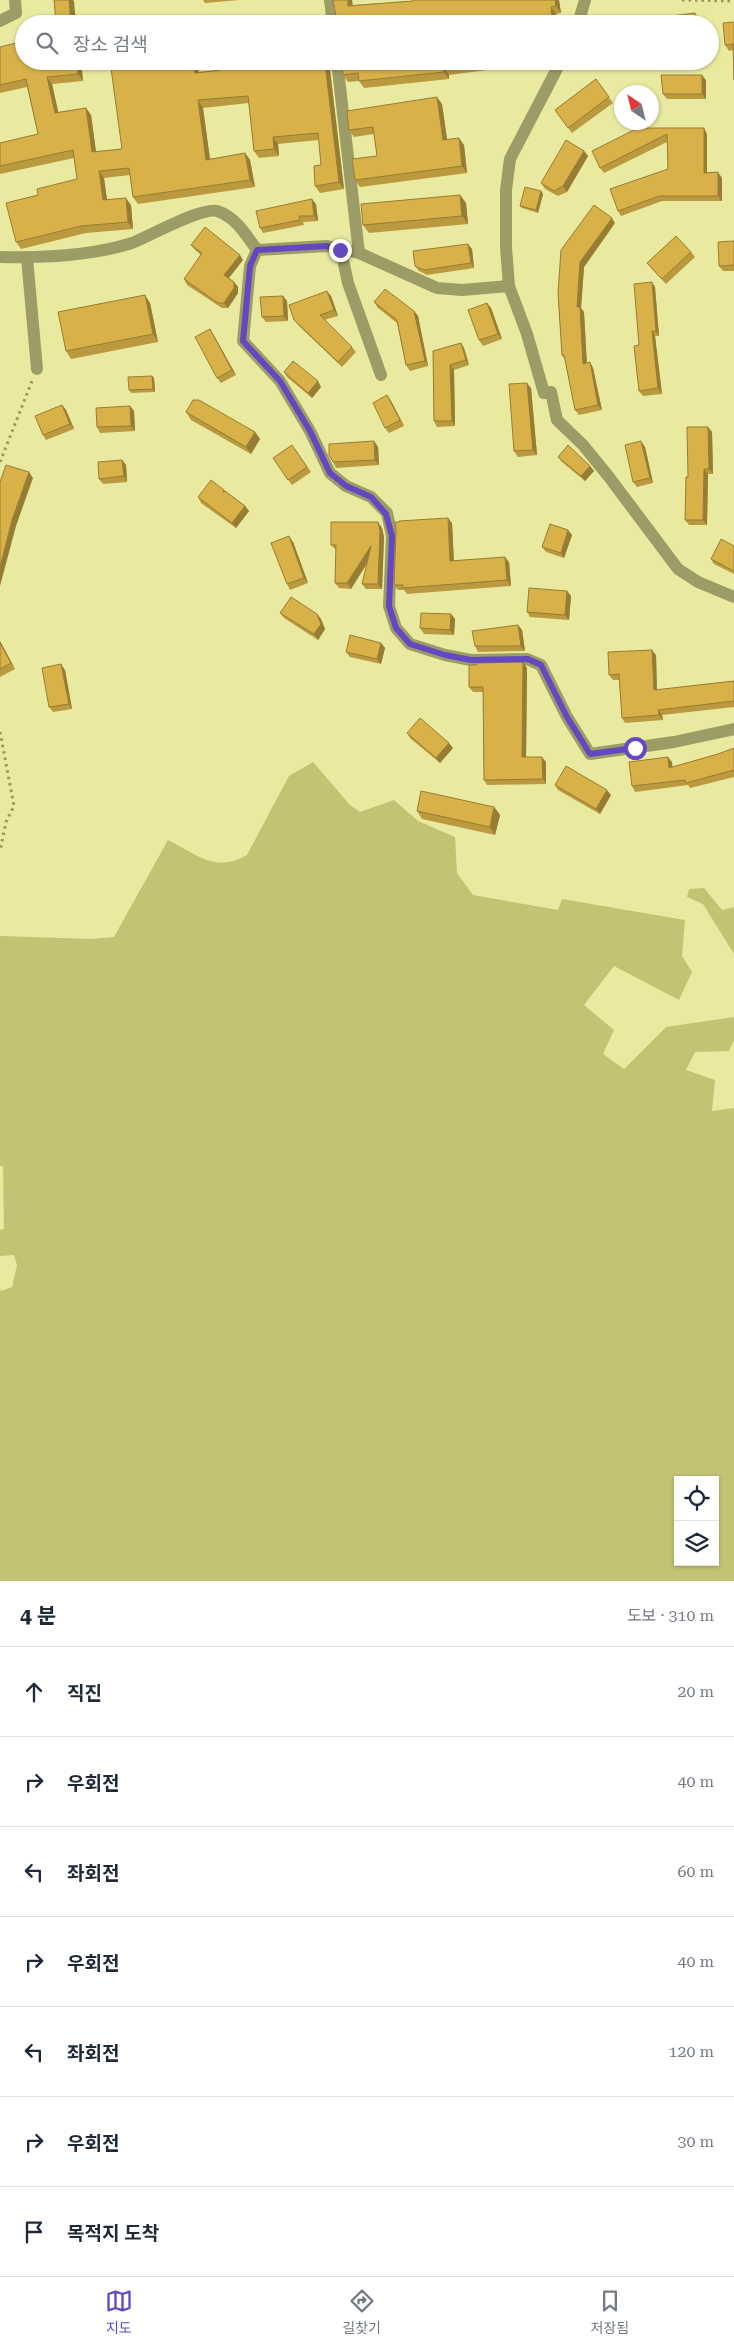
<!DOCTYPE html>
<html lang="ko">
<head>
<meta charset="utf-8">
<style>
	body { margin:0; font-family:"Roboto Serif","Noto Sans KR",serif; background:#f2f2f3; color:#1f2937 }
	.controls { position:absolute; right:15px; bottom:15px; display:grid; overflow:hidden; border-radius:0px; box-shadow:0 1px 4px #0004 }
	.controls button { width:45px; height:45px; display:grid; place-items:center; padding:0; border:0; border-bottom:1px solid #e0e1e3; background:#fff; color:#1f2937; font:25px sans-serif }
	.compass { position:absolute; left:614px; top:85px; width:45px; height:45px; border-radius:50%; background:#fff; box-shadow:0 1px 4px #0004; rotate:325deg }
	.stop { position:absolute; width:15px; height:15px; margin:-11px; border:4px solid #6448c1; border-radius:50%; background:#fff }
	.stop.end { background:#6448c1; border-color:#fff; box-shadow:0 1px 5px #0008 }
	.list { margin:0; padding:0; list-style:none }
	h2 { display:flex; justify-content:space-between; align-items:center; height:65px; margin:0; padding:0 20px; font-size:21px }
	h2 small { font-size:16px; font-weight:400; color:#747a83 }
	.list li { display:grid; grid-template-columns:32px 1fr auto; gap:15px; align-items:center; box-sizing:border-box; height:90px; padding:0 20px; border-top:1px solid #e0e1e3 }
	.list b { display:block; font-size:19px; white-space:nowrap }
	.list em { font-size:16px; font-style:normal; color:#747a83 }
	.icon { flex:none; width:28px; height:28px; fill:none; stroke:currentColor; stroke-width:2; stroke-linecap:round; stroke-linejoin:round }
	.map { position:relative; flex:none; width:734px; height:1581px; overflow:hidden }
	.search { position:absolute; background:#fff; box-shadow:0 1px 4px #0004; left:15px; right:15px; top:15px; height:55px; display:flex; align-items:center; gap:12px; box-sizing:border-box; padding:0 18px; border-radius:28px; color:#747a83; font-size:19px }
	.sheet { height:695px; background:#fff }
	nav { display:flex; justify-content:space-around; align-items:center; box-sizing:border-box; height:70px; border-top:1px solid #e0e1e3; background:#fff; font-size:14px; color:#747a83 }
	nav a { display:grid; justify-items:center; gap:2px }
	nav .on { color:#6448c1 }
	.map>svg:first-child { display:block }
	.green { fill:#c3c374; fill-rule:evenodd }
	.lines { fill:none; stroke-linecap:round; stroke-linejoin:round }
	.path { stroke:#979860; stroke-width:3; stroke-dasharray:2.5 4; stroke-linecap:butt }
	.minor { stroke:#9c9c67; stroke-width:12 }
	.wall { fill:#ba993f }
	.shaded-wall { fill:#977d33 }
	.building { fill:#d8b249; stroke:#977d33 }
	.route { stroke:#6448c1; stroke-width:6 }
</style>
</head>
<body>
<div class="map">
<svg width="734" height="1581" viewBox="0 0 734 1581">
	<rect width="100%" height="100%" fill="#e9eaa0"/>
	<g class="green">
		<path d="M313,762L350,805L360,812L394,800L418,821L455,837L457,873L473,895L558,910L562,899L685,920L682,956L692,972L679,1000L614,966L584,1005L614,1030L603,1054L624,1069L666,1027L734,1017V1040L729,1051L695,1052L686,1070L715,1080L712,1111L734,1108V1581H0V1288L1,1291L12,1287L17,1265L14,1255L0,1256V1230L4,1229L3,1166H0V936L91,939L114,937L168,840C198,855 215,873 247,855L289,776ZM678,1480H715V1562H678Z"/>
		<polygon points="704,888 722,910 734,907 734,971 734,954 703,904 687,897 689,889"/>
	</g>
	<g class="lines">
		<g class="path">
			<polyline points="682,0 734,1"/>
			<polyline points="0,462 32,381"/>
			<polyline points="0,732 14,806 6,822 0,851"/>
		</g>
		<g class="minor">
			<polyline points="330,0 333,24"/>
			<polyline points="0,21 16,13 15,0"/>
			<polyline points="578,24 585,0"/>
			<polyline points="337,61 359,253"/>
			<polyline points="561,61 510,159 506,190 506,247 509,286 527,334 544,393 551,392 557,420 583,445 609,477 678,569 698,582 734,597"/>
			<polyline points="257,250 250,266 243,341 280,381 310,431 330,473 346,486 371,497 387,513 392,536 389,606 396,628 410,644 445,655 471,660 527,659 541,665 567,717 590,754 674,742 734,729"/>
			<polyline points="341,250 348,283 381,375"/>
			<path d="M0,257C43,258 91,256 132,243C150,236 201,207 217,211C236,217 246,235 257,250L327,246L359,253L437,288L462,290L509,286"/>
			<polyline points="27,258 37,369"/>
		</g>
	</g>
	<g class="wall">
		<polygon points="203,0 239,0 205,3"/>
		<polygon points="333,0 352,0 353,5 413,1 413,0 559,0 561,13 556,14 557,24 328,24 333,23 336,16"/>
		<polygon points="734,22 733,50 729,51 725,45"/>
		<polygon points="0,47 24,61 81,61 83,81 52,84 58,112 86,108 91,115 96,152 122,149 198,72 222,70 222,61 270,61 271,68 325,63 330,70 344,189 320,193 315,186 321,165 319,140 278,144 279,156 259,158 254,151 249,103 203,108 210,159 245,153 250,160 255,187 138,204 133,197 130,175 104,178 107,200 131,205 133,229 86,233 21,249 16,242 38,195 77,179 74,158 0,174 0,143 38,134 27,87 0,93"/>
		<polygon points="341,61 509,61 510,67 449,75 449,79 364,88 359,81 348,82 343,75"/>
		<polygon points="602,61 619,61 606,68"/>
		<polygon points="596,79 613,103 572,133 555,110"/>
		<polygon points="706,80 706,99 667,99 663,94"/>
		<polygon points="442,104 447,139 464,145 467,173 360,187 355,180 377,156 374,134 354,137 349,130"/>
		<polygon points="646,128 707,134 707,173 722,178 722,201 662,201 621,216 618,211 668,169 667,142 604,173 600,168"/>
		<polygon points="584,151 588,156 567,192 558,196 545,189 541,183"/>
		<polygon points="541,191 543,194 538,213 522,208 520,206"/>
		<polygon points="460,195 466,203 468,224 369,233 363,225"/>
		<polygon points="316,204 318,221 303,222 304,225 263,233 260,228"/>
		<polygon points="615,223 584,267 581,308 584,312 587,363 593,368 602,410 579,415 575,410 565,360 562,355 558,293"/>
		<polygon points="734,241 734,271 723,271 719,266"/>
		<polygon points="191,245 243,260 229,278 234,282 238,287 238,293 228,308 222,308 187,285 184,279 201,255 195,250"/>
		<polygon points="472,249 474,268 427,275 419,271 415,266"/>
		<polygon points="691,252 695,257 666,284 651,268 647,263"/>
		<polygon points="655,287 659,336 655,336 662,394 643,396 639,391 639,345"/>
		<polygon points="283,296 287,301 288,321 266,322 262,317"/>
		<polygon points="331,296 338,316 324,320 352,347 356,352 342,367 298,325 294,320"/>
		<polygon points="374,302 414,311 418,316 428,366 410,371 406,365 397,323 378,308"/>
		<polygon points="150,303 158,342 71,359 66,351"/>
		<polygon points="491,308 502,339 483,346 479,340"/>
		<polygon points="213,334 236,375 221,383 217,378"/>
		<polygon points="461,343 464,348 469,365 454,370 455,426 437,427 434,421 433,351"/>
		<polygon points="284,372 321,387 312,398 287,377"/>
		<polygon points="152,376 154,378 155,392 131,393 129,390"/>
		<polygon points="531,388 537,455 518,457 514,451"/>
		<polygon points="387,395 391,401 404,426 389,433 385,428"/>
		<polygon points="62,405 66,410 74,429 46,440 43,435"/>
		<polygon points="130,406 134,411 135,431 100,433 97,427"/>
		<polygon points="186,412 255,432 260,439 251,454 191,420"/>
		<polygon points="708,427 712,432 713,474 708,474 707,525 689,525 685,520 688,477"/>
		<polygon points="374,441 378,447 379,465 336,468 333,462"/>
		<polygon points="292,445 311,472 292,485 273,458"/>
		<polygon points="645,447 653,483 637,487 633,482"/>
		<polygon points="558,457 590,466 594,471 585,481 562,462"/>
		<polygon points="122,460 126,465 127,482 103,484 99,479"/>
		<polygon points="224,490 245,506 249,511 236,528 201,503 198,497"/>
		<polygon points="452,523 454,561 509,562 511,586 407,594 404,590 398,590 394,585"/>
		<polygon points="382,528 384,537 382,589 366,589 362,584 367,564 351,589 339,588 335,583 336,550 331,545"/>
		<polygon points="568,530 572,535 564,558 546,552 542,547"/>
		<polygon points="293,542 308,583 290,590 287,584"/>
		<polygon points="734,546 734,574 714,564 711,559"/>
		<polygon points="567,591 571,596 569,620 530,617 527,612"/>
		<polygon points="280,613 317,614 321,619 325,629 318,640 284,618"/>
		<polygon points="451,614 455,619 454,635 424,634 420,628"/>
		<polygon points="518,625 522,630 525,651 478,652 475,646"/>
		<polygon points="0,641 15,669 0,677"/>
		<polygon points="381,643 385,648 381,664 350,657 346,652"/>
		<polygon points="656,655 657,690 734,681 734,707 662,715 663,720 625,723 622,718 619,680 613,680 609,675"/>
		<polygon points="523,662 527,668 526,757 546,762 546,784 487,785 484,780 483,692 473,692 469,687 477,665"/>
		<polygon points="65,670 72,709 53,712 49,707"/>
		<polygon points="407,733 453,748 440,763 410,738"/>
		<polygon points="734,748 734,777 690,788 688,785 635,792 632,786 672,762 672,767 718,754"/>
		<polygon points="555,785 611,795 600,814 558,790"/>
		<polygon points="494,807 500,815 495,835 422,819 417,811"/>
	</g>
	<g class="shaded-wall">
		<polygon points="69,0 73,0 74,1 76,24 71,24"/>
		<polygon points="348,0 352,0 353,13 348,6"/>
		<polygon points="555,0 559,0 561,13 556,6"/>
		<polygon points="551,7 556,14 557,24 553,24"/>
		<polygon points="695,13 699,18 699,24 696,24"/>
		<polygon points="77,61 81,61 83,81 78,74"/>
		<polygon points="193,61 197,61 200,80 195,73"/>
		<polygon points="266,61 270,61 271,76 266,68"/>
		<polygon points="506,61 509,61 510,67"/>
		<polygon points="325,63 330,70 344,189 339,182"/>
		<polygon points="444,68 449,75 449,79 444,72"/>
		<polygon points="702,75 706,80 706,99 702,94"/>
		<polygon points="47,77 52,84 60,120 55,113"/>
		<polygon points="437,97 442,104 448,147 443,140"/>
		<polygon points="198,100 203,108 211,167 206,160"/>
		<polygon points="86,108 91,115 97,159 92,152"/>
		<polygon points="704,128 707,134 707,178 704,173"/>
		<polygon points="273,137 278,144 279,156 274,149"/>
		<polygon points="459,138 464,145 467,173 462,166"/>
		<polygon points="584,151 588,156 567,192 563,186"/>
		<polygon points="245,153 250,160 255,187 250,180"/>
		<polygon points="99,171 104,178 108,207 103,200"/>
		<polygon points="718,172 722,178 722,201 718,196"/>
		<polygon points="541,191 543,194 538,213 536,210"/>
		<polygon points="460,195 466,203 468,224 462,216"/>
		<polygon points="126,198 131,205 133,229 128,222"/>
		<polygon points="312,199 316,204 318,221 314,216"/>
		<polygon points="612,218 615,223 584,267 581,308 584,312 587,369 583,364 577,307 580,262"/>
		<polygon points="468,244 472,249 474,268 471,263"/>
		<polygon points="240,255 243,260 227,280 224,275"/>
		<polygon points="234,282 238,287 238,293 228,308 224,303"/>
		<polygon points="652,282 655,287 659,336 656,331"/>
		<polygon points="327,291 331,296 338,316 334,310"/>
		<polygon points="145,295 150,303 158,342 153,334"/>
		<polygon points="283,296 287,301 288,321 284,316"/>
		<polygon points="487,303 491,308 502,339 498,334"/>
		<polygon points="414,311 418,316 428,366 425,361"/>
		<polygon points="210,329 213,334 236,375 232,370"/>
		<polygon points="652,331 655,336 662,394 658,388"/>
		<polygon points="461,343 464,348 469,365 466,360"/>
		<polygon points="590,362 593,368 602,410 598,405"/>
		<polygon points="450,365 454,370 455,426 452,421"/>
		<polygon points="152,376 154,378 155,392 153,389"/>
		<polygon points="318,381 321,387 312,398 308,393"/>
		<polygon points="527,383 531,388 537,455 533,450"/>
		<polygon points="387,395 391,401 404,426 400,420"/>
		<polygon points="62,405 66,410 74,429 70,424"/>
		<polygon points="130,406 134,411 135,431 131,426"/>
		<polygon points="708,427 712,432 713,474 709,469"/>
		<polygon points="255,432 260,439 251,454 246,447"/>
		<polygon points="374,441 378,447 379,465 375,460"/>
		<polygon points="641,441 645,447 653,483 650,478"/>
		<polygon points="122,460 126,465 127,482 124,476"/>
		<polygon points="590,466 594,471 585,481 581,476"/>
		<polygon points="704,469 708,474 707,525 703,520"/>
		<polygon points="29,472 33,478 16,526 0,586 0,567 12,520"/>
		<polygon points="245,506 249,511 236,528 232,523"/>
		<polygon points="448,518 452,523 454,566 450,561"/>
		<polygon points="378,522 382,528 384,537 382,589 378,584"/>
		<polygon points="568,530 572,535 564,558 561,553"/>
		<polygon points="289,536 293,542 308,583 304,578"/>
		<polygon points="371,546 374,551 351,589 347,583"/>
		<polygon points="505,557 509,562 511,586 507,580"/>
		<polygon points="567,591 571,596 569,620 565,615"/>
		<polygon points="317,614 321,619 325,629 318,640 314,634"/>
		<polygon points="451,614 455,619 454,635 450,630"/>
		<polygon points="518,625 522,630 525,651 521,646"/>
		<polygon points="0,641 15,669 11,663 0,643"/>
		<polygon points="381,643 385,648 381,664 377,659"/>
		<polygon points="652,650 656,655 657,696 654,690"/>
		<polygon points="523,662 527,668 526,762 522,757"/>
		<polygon points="61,664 65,670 72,709 69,704"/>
		<polygon points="658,710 662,715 663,720 659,715"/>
		<polygon points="449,743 453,748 440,763 436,758"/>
		<polygon points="542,757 546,762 546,784 543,779"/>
		<polygon points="668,757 672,762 673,773 669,768"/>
		<polygon points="607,790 611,795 600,814 596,809"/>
		<polygon points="494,807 500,815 495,835 490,827"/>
	</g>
	<g class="building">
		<polygon points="54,0 69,0 71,24 56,24"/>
		<polygon points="333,0 348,0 348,6 413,1 413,0 555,0 556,6 551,7 553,24 328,24 333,23 336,16"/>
		<polygon points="695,13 696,24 655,24 655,18"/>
		<polygon points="320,17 324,24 219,24 219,22"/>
		<polygon points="734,22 734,80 733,44 725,45 723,23"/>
		<polygon points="24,41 24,61 77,61 78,74 47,77 55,113 86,108 92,152 122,149 110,61 193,61 195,73 222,70 222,61 266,61 266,68 325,63 339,182 315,186 314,166 321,165 318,133 273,137 274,149 254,151 248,96 198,100 206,160 245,153 250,180 133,197 129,168 99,171 103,200 126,198 128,222 81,226 16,242 6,203 38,195 37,189 77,179 73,150 0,166 0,143 38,134 26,79 0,85 0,47"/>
		<polygon points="341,61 496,61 444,68 444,72 359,81 358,73 343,75"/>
		<polygon points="661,75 702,75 702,94 663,94"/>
		<polygon points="596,79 609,97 568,128 555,110"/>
		<polygon points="437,97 443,140 459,138 462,166 355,180 352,159 377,156 373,127 349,130 347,111"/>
		<polygon points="644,125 646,128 704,128 704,173 718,172 718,196 659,196 618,211 610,189 668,169 667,134 600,168 592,151"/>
		<polygon points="566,140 584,151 563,186 554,191 541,183"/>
		<polygon points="525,187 541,191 536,210 520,206"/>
		<polygon points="460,195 462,216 363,225 361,204"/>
		<polygon points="312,199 314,216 299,216 300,220 260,228 256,211"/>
		<polygon points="594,205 612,218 580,262 577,307 580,307 583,364 590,362 598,405 575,410 564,355 562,355 558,293 561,250"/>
		<polygon points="205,227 240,255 224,275 234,282 234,288 224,303 218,303 184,279 202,253 191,245"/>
		<polygon points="676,236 691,252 662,279 647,263"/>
		<polygon points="734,241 734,265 719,266 718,242"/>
		<polygon points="468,244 471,263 424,270 415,266 413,251"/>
		<polygon points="652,282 656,331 652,331 658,388 639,391 634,346 639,345 634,284"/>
		<polygon points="385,289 414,311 425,361 406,365 397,320 374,302"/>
		<polygon points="327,291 334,310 320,315 352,347 338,362 294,320 289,305"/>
		<polygon points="145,295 153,334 66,351 58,312"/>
		<polygon points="283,296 284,316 262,317 260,297"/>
		<polygon points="487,303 498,334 479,340 468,310"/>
		<polygon points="210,329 232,370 217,378 195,337"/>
		<polygon points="461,343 466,360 450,365 452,421 434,421 433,351"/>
		<polygon points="293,361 318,381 308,393 284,372"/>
		<polygon points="152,376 153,389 129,390 128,377"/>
		<polygon points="527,383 533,450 514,451 509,384"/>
		<polygon points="387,395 400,420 385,428 373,403"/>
		<polygon points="193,400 199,400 255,432 246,447 186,412"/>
		<polygon points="62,405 70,424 43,435 35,416"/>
		<polygon points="130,406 131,426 97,427 96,408"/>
		<polygon points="687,427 708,427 709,469 704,469 703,520 685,520 686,477 688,477"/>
		<polygon points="374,441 375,460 333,462 329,455 329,444"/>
		<polygon points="641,441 650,478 633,482 625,445"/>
		<polygon points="292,445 307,467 288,480 273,458"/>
		<polygon points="568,445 590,466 581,476 558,457"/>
		<polygon points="122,460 124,476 99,479 98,462"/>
		<polygon points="6,465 29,472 12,520 0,567 0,482"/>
		<polygon points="211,480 224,490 223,492 225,491 245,506 232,523 198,497"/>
		<polygon points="448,518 450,561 505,557 507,580 403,588 403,585 394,585 396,531 395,522 399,522 399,521"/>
		<polygon points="331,522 378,522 380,531 378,584 362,584 371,546 347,583 335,583 336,545 331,545"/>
		<polygon points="550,524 568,530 561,553 542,547"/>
		<polygon points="289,536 304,578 287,584 271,543"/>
		<polygon points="721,539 734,546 734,571 711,559"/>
		<polygon points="529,588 567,591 565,615 527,612"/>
		<polygon points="291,597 317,614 321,624 314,634 280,613"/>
		<polygon points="421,613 451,614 450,630 420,628"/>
		<polygon points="518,625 521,646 475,646 472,631"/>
		<polygon points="350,635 381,643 377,659 346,652"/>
		<polygon points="0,643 11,663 0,669"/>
		<polygon points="652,650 654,690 734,681 734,701 658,710 659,715 622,718 619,674 609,675 608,652"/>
		<polygon points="523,662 522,757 542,757 543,779 484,780 483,687 469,687 469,665 477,665 477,663"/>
		<polygon points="61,664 69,704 49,707 42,668"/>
		<polygon points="420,718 449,743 436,758 407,733"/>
		<polygon points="734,748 734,770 730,771 686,783 685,780 632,786 629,762 668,757 669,768 718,754"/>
		<polygon points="566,766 607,790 596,809 555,785"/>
		<polygon points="421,791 494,807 490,827 417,811"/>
	</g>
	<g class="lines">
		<polyline class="route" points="340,250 327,246 257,250 250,266 243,341 280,381 310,431 330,473 346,486 371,497 386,514 392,536 389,606 396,628 410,644 445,655 471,660 528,659 541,665 567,717 590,754 635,748"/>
	</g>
</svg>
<div class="controls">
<button><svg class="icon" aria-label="locate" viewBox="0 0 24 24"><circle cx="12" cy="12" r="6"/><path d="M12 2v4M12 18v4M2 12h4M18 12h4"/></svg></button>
<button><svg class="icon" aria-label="layers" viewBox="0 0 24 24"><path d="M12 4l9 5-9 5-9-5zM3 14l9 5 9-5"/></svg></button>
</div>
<svg class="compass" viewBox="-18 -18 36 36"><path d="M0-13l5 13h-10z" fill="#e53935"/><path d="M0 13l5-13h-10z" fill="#747a83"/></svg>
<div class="stop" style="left:635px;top:748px"></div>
<div class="stop end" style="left:340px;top:250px"></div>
<div class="search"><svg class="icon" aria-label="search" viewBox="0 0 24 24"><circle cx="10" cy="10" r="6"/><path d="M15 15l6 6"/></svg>장소 검색</div>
</div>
<section class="sheet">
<h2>4 분<small>도보 · 310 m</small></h2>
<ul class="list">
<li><svg class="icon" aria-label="ahead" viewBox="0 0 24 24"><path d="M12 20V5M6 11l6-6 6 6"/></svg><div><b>직진</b></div><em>20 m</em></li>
<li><svg class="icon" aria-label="right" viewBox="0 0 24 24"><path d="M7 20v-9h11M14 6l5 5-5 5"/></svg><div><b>우회전</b></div><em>40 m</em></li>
<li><svg class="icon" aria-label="left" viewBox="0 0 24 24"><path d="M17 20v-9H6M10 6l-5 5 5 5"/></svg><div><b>좌회전</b></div><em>60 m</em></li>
<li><svg class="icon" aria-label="right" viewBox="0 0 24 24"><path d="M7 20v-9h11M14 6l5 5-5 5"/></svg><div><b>우회전</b></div><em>40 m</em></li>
<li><svg class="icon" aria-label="left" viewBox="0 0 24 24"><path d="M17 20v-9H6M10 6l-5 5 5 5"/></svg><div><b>좌회전</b></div><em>120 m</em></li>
<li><svg class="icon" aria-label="right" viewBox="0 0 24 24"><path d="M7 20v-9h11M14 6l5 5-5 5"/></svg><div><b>우회전</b></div><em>30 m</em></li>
<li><svg class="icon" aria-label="arrive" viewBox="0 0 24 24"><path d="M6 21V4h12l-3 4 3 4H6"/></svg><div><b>목적지 도착</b></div></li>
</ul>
</section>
<nav>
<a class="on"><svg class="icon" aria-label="map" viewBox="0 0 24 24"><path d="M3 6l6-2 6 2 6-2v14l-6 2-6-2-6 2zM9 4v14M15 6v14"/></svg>지도</a>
<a><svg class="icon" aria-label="directions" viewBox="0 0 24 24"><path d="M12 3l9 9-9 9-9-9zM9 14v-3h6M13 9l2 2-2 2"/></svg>길찾기</a>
<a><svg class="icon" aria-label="saved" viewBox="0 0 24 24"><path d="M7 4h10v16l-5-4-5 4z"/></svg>저장됨</a>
</nav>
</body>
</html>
